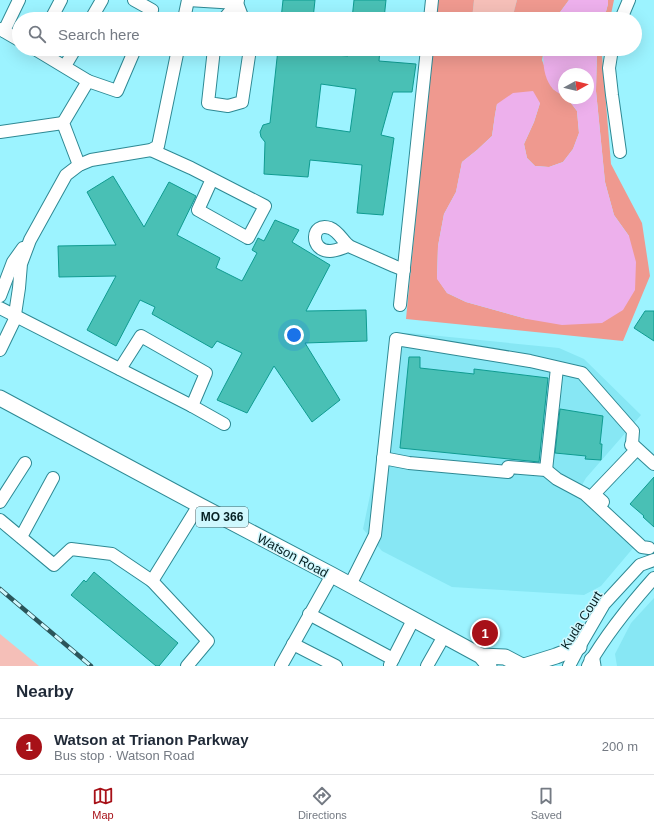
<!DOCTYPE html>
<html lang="en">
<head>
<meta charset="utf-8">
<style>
	body { margin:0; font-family:Helvetica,sans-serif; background:#f6f6f7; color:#1f2937 }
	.compass { position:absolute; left:558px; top:68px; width:36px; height:36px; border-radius:50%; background:#fff; box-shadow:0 4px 16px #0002; rotate:82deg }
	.you { position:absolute; left:294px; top:335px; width:14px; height:14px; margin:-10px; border:3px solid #fff; border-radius:50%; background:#1a73e8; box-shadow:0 0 0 6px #1a73e833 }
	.badge { display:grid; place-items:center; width:26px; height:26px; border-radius:50%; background:#a71118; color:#fff; font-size:13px; font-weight:700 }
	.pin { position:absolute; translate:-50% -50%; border:2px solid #fff; box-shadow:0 1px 4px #0006 }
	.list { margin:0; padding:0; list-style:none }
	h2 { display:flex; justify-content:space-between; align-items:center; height:52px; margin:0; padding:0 16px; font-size:17px }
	h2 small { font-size:13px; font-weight:400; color:#747a83 }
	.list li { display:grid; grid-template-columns:26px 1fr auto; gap:12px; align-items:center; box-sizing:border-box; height:56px; padding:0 16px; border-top:1px solid #e0e1e3 }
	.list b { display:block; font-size:15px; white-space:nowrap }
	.list p { margin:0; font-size:13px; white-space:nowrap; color:#747a83 }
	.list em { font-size:13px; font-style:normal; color:#747a83 }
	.icon { flex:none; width:22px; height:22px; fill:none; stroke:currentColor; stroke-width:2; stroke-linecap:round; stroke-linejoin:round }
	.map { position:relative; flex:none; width:654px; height:666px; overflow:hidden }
	.search { position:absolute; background:#fff; box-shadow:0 4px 16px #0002; left:12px; right:12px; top:12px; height:44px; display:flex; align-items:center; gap:10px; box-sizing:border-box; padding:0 14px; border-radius:22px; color:#747a83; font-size:15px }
	.sheet { height:108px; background:#fff }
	nav { display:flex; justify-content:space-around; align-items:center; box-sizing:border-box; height:56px; border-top:1px solid #e0e1e3; background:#fff; font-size:11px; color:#747a83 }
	nav a { display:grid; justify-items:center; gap:2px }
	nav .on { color:#a71118 }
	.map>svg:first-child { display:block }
	.built { fill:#87e7f4 }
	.green { fill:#f5bfb8 }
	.forest { fill:#ef998f }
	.water { fill:#edb0ec }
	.building { fill:#49c0b5; stroke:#0f9b91; fill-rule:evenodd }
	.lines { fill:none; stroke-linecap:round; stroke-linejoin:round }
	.minor-casing { stroke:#2e8994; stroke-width:14 }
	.major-casing { stroke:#2e8994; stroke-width:17 }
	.minor { stroke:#fff; stroke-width:12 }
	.major { stroke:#fff; stroke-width:15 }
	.rail-casing { stroke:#2b555a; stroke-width:4.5 }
	.rail { stroke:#d0f8fe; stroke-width:3; stroke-dasharray:9; stroke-linecap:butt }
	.labels { text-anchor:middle; stroke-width:3; stroke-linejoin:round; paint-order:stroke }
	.shield { fill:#d0f8fe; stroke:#436165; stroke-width:1 }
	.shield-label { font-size:12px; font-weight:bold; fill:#062023 }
	.street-label { font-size:13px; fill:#062023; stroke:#d0f8fe }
</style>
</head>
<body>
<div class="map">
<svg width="654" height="666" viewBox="0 0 654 666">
	<rect width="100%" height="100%" fill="#9cf3ff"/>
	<g class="built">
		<polygon points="392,333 409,333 559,348 584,359 641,415 586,478 582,485 599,516 634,547 601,586 584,595 452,587 382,551 363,529 377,462"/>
		<polygon points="654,598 654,666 617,666 615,654 631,623"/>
	</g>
	<g class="green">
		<polygon points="474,0 517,0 512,19 472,19"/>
		<polygon points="0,634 39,666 0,666"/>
	</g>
	<g class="forest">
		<polygon points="437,0 474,0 472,19 435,19"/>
		<polygon points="517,0 569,0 555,19 512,19"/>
		<polygon points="608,0 614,0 610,19 604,19 608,4"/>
		<polygon points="432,49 477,49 478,52 493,49 544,49 542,60 553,89 564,96 564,98 568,99 577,111 579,133 573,149 563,162 549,167 535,166 527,158 524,144 534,122 540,103 497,104 495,115 492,136 477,150 462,162 456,192 444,214 438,246 437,278 447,293 466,302 527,319 629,236 614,215 605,182 596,91 597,49 603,49 602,55 611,164 642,223 650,276 623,341 406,319"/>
	</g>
	<g class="water">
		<polygon points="569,0 608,0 608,4 604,19 555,19"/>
		<path d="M544,49H597L596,91L605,182L614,215L629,236L636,262L635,290L623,310L602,323L562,325L527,319L466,302L447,293L437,279L438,246L444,214L456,192L462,162L477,150L492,136L495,115L497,104L513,93L533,91L540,103L534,122L524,144L527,158L535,166L549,167L563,162L573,149L579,133L577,111L567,98H588V74H564V96C561,94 556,92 553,89C544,79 542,62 544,49Z"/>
	</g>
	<g class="building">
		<polygon points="283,0 315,0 313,19 281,19"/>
		<polygon points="354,0 386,0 384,19 352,19"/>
		<path d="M278,49H309V53L348,56L349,49H380L379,61L416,64L412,92H393L381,135L394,138L383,215L357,213L362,165L310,160L308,177L264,174L265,142L261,137L260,132L263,125L270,123ZM321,84L356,89L350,132L316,127Z"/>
		<polygon points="113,176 144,227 169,182 196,196 177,235 220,258 216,268 242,281 257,253 252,250 258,238 264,241 275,220 299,230 292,242 330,265 306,311 366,310 367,341 305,343 340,400 312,422 274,366 247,413 217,400 242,353 217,341 212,348 152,314 155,307 140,300 116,346 87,330 116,276 59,277 58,246 116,245 87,192"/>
		<polygon points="645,311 654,311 654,341 634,328"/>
		<polygon points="409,357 420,357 420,368 474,374 474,369 548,378 539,462 400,448"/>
		<polygon points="560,409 603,416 600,444 602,444 601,460 585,459 586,456 555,453"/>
		<polygon points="654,477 654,527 643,517 644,516 630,504"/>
		<polygon points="94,572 178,643 159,666 156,666 71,595 84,580 86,582"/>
	</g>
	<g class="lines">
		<defs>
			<g id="minor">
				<polyline points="134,0 152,10 149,19"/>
				<polyline points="188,0 237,3 238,0"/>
				<polyline points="237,3 243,19"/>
				<polyline points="51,19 61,0"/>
				<polyline points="91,19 102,0"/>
				<polyline points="184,19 188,0"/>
				<polyline points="224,19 237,3"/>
				<polyline points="430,19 432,0"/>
				<polyline points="621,19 629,0"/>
				<polyline points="0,29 19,40"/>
				<polyline points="4,31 19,0"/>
				<polyline points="35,49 88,81 117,91 135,49"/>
				<polyline points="214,49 208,103 228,106 242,102 250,49"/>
				<polyline points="612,49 609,68 612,95 620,152"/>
				<polyline points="65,66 75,49"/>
				<polyline points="0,132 63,123"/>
				<polyline points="151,150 191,168 265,206 248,238 198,210 212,179"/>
				<polyline points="79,165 63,123 88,81"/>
				<path d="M348,246C342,248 336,251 330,251C309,251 311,221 330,228C340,232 343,243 351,247L394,266L404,270"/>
				<polyline points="0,296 13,262 23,248"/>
				<polyline points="400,305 427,49"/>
				<polyline points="0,308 192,406 224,424"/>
				<polyline points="0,350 14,321 19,288 21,264 30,240 66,175 79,165 91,160 151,150 158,146 178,49"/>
				<polyline points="120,369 141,336 206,373 192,406"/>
				<polyline points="631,445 632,444 654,464"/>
				<polyline points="383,458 409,463 508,472 508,467 546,470 557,479 585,494 642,547 649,548"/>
				<polyline points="546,470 557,368"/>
				<polyline points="0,502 25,463"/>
				<polyline points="603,502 594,494 637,449"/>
				<polyline points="0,520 54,565 71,549 112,554 152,581 199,505"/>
				<polyline points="21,537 53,478"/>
				<polyline points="152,581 208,641 187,666"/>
				<polyline points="350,585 375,535 396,339 530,361 582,373 633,431 632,444"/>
				<polyline points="309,614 393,659"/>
				<polyline points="293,644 336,666"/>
				<polyline points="390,665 413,620"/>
				<polyline points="281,666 332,575"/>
				<polyline points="427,666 444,636"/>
				<polyline points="569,666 579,647 604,604 640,565 654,560"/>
				<path d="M588,666C607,633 629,606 654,578"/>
			</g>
			<g id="major">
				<polyline points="0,398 199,505 332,575 481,656 489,666"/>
				<polyline points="481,656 505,657 522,666"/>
				<polyline points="592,660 593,666"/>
				<polyline points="524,666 556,656 579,647"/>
			</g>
		</defs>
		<use href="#minor" class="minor-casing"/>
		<use href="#major" class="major-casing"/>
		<use href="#minor" class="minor"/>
		<use href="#major" class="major"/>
		<defs>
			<polyline id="rail" points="0,589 91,666"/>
		</defs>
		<use href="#rail" class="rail-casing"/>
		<use href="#rail" class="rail"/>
	</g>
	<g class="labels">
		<rect class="shield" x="196" y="507" width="52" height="20" rx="3"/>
		<g class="shield-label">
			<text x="222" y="521">MO 366</text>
		</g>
		<g class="street-label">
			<text transform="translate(293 555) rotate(28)" y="5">Watson Road</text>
			<text transform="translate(581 620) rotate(-58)" y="5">Kuda Court</text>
		</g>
	</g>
</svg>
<svg class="compass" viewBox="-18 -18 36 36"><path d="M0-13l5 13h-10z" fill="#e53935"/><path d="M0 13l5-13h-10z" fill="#747a83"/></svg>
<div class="you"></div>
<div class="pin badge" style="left:485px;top:633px">1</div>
<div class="search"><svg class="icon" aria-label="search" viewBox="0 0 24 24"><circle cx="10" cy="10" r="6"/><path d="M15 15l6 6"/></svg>Search here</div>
</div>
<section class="sheet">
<h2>Nearby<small></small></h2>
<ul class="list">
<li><span class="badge">1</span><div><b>Watson at Trianon Parkway</b><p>Bus stop · Watson Road</p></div><em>200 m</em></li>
</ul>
</section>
<nav>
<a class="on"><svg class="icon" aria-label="map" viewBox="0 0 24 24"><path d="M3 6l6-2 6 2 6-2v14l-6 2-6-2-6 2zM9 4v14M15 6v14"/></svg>Map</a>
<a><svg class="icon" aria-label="directions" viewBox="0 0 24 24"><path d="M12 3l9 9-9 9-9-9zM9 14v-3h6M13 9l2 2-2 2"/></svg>Directions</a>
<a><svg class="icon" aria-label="saved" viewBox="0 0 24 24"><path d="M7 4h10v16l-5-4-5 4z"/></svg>Saved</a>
</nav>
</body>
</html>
